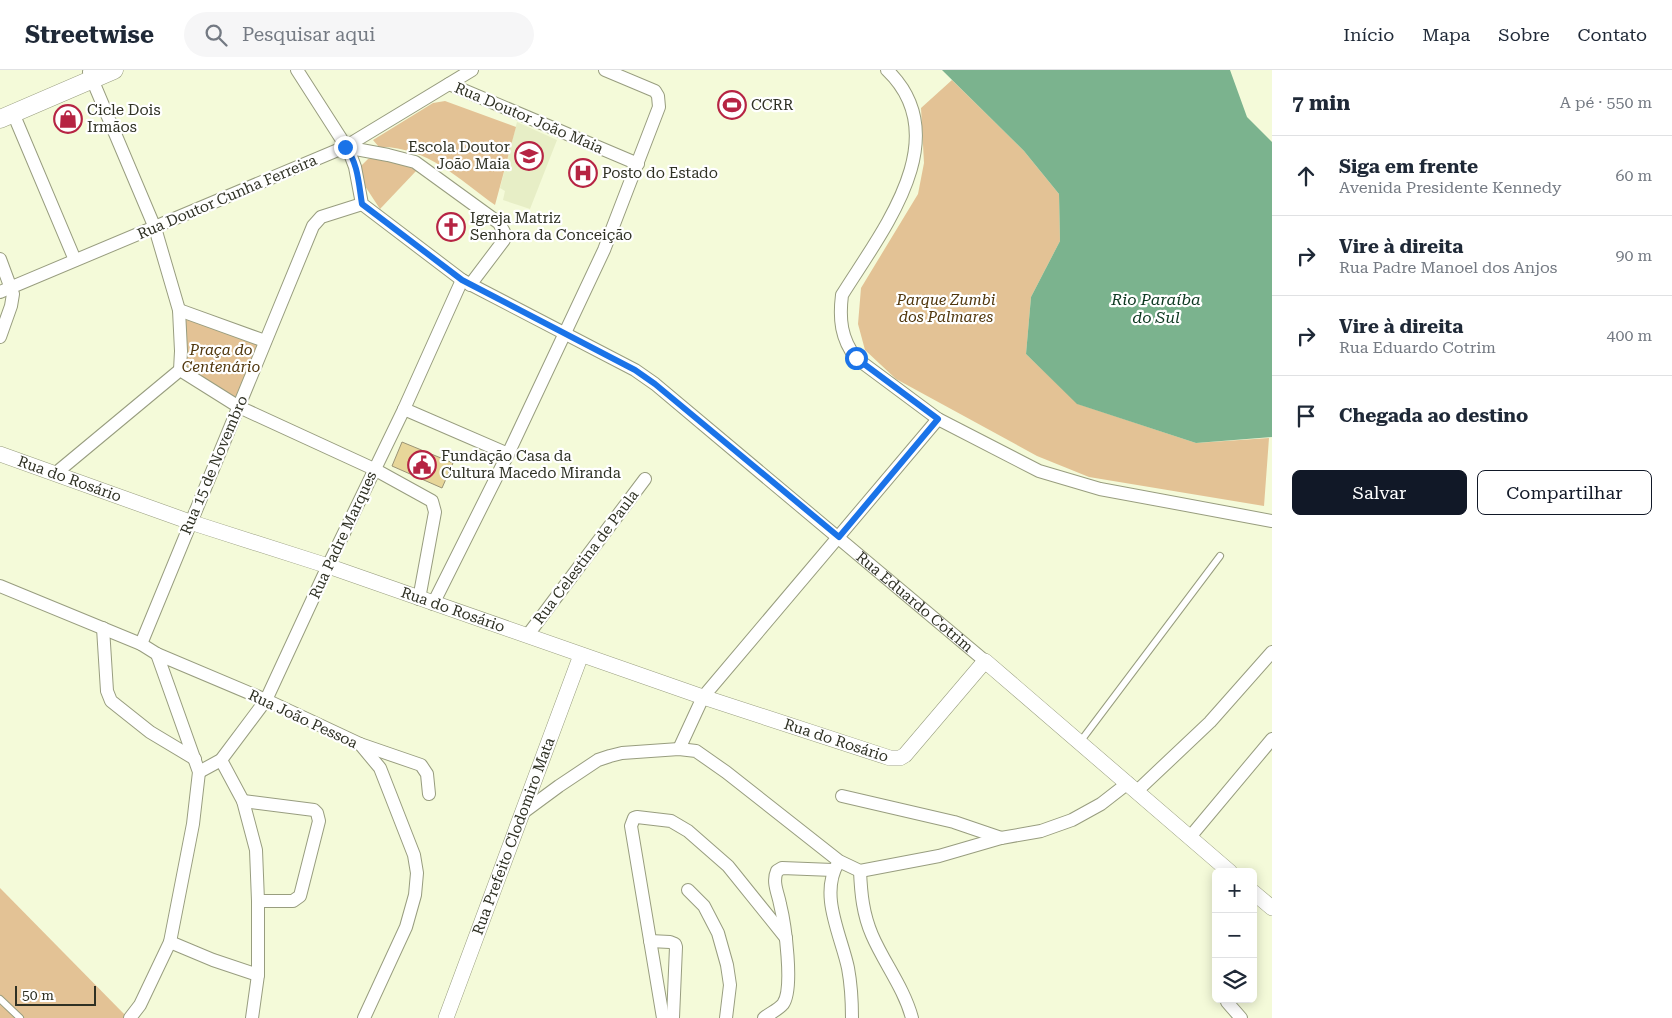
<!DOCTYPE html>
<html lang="pt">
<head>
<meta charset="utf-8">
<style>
	body { margin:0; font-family:"Roboto Serif",serif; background:#f6f6f7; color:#1f2937 }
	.controls { position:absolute; right:15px; bottom:15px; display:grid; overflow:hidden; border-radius:8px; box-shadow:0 2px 12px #0003 }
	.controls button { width:45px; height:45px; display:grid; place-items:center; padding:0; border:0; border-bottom:1px solid #e0e1e3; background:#fff; color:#1f2937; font:25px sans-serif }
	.scale { position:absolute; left:15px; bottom:12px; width:81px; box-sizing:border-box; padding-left:5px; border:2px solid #2f3124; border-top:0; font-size:14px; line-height:18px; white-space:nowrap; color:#2f3124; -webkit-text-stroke:4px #fff; paint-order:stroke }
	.stop { position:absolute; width:15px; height:15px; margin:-11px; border:4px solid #1a73e8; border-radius:50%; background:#fff }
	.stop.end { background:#1a73e8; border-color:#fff; box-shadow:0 1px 5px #0008 }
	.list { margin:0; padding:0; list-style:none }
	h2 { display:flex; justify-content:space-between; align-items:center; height:65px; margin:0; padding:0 20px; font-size:21px }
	h2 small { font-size:16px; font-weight:400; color:#747a83 }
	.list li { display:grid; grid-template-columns:32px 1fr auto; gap:15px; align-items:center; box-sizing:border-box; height:80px; padding:0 20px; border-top:1px solid #e0e1e3 }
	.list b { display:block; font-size:19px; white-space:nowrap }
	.list p { margin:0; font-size:16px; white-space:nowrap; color:#747a83 }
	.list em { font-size:16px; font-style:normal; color:#747a83 }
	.actions { display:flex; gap:10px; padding:15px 20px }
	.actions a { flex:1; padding:11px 0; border:1px solid #111827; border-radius:8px; text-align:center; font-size:18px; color:#111827 }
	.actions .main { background:#111827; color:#fff }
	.icon { flex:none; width:28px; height:28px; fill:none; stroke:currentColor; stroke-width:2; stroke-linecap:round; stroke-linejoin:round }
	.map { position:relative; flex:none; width:1272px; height:948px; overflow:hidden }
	header { display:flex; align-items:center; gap:30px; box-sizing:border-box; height:70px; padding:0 25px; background:#fff; border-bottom:1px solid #e0e1e3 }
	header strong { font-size:24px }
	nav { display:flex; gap:28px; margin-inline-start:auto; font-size:18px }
	.search { width:350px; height:45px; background:#f6f6f7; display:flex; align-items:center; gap:12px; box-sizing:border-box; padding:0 18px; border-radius:28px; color:#747a83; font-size:19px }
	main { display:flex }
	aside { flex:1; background:#fff }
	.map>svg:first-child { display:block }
	.built { fill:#e7eec6 }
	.green { fill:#e3c295 }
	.water { fill:#7bb38e }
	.building { fill:#e7d699; stroke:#9a9375 }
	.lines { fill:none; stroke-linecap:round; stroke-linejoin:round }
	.service-casing { stroke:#989d7f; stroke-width:8 }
	.minor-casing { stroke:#989d7f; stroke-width:14 }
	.tertiary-casing { stroke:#989d7f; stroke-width:16 }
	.secondary-casing { stroke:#989d7f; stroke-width:19 }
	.service { stroke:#fff; stroke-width:6 }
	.minor { stroke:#fff; stroke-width:12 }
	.tertiary { stroke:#fff; stroke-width:15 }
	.secondary { stroke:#fff; stroke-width:18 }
	.route { stroke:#1a73e8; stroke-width:6 }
	.labels { text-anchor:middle; stroke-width:4.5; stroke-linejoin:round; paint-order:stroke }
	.poi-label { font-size:15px; fill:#2f3124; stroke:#fff; text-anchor:start }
	.street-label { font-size:15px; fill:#2f3124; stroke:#fff }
	.park-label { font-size:15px; font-style:italic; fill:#50360c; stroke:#fff }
	.water-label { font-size:16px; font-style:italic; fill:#0c3920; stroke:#fff }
</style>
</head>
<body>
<header>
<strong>Streetwise</strong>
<div class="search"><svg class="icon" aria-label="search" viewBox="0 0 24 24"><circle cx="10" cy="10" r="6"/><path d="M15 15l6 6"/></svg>Pesquisar aqui</div>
<nav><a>Início</a><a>Mapa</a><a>Sobre</a><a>Contato</a></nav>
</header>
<main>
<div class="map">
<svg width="1272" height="948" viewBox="0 0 1272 948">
	<rect width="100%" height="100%" fill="#f4fad9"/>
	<polygon class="built" points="517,52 557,70 530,139 503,130 505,121 500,118"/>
	<g class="green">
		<polygon points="952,10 1024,81 1059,124 1060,171 1031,227 1026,284 1078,334 1196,373 1269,368 1264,436 1089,407 1037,386 896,309 865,280 858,254 861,218 918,124 924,93 921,38"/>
		<path d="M445,31L516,57L495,135C459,109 426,76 379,77L373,70L433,33Z"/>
		<polygon points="374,87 398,90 417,100 380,139 363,113 361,96 368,89"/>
		<polygon points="185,246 259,272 237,329 186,300"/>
		<polygon points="0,818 126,946 125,948 0,948"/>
	</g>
	<polygon class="water" points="942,0 1230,0 1247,47 1272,72 1272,367 1196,373 1077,334 1026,284 1031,227 1060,171 1059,124 1024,81"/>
	<polygon class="building" points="402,372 453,393 442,418 392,396"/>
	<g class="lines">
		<defs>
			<g id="service">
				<polyline points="1080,672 1220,486"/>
				<polyline points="0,929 20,948"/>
			</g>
			<g id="minor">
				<path id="s1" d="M297,0L349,81L355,97L362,134L462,210L635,300L655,314L985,591"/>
				<path d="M887,0C958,68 881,162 842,225C839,249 841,269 856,288L938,349L1039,401L1100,419L1272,451"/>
				<polyline points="89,2 155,158 179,240 181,281 180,300"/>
				<polyline points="449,14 638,94"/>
				<polyline points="13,43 75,190"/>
				<polyline points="345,77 388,85 415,92 499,153 504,162 504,170 470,215"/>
				<polyline points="0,189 13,224 11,236 0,267"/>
				<polyline points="0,222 345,77 472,0"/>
				<polyline points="179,240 265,271"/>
				<polyline points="180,300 239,337 374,399 432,431 435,442 419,529"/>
				<polyline points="404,339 508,384"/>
				<polyline points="56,403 180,300"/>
				<polyline points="0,516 141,574 157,584 266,630 360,674 380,698 414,785 417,803 415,825 406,857 364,948"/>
				<polyline points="433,534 508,384 604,180 659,37 658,26 655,21 605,0"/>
				<polyline points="103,558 107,621 111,631 150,662 195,689"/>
				<polyline points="527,566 645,409"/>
				<polyline points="141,574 313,156 321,147 362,134"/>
				<polyline points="360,674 421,695 427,704 429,724"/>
				<polyline points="679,679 703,627 938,349"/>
				<polyline points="221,690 243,731 256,780 258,831 258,905 252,948"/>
				<polyline points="199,702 221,690 266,630 328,496 404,339 462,210"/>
				<polyline points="1137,721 1210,652 1272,582"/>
				<polyline points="842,726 954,752 1001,768"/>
				<polyline points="243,731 314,740 317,743 319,751 300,826 293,831 258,831"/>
				<polyline points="521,744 559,716 598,690 610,686 622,683 679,679 696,681 726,702 839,791 860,801 939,786 1001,768 1041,761 1072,750 1101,734 1128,713"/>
				<polyline points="1190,767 1272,669"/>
				<path d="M838,793C819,825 841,865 848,898C851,914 852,932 852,948"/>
				<path d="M860,801C861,824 863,844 872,865C884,893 904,918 912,948"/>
				<polyline points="688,820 704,836 718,863 727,895 730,915 726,948"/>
				<polyline points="650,871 670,872 675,874 676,877 673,948"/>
				<polyline points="170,872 213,890 258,905"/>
				<polyline points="1227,932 1241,948"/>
				<polyline points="130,948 140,935 170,872 193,754 199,702 157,584"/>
				<polyline points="663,948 631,756 634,748 637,747 671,751 688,761 728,796 786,868"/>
				<path d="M764,948C770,943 778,940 783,934C794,919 785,854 780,834C778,823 772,812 777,801L782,798L833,800"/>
			</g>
			<g id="tertiary">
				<path id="s2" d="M0,384L190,452L328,496L703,627L890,688H900L905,685L985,591L1230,802"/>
				<polyline points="1253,822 1272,838"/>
				<path id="s3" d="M446,948L581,585"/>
			</g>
			<polyline id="secondary" points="0,49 114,0"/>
		</defs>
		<use href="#service" class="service-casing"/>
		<use href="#minor" class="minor-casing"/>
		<use href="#tertiary" class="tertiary-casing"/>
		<use href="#secondary" class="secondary-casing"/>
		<use href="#service" class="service"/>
		<use href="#minor" class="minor"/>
		<use href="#tertiary" class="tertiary"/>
		<use href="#secondary" class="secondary"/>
	</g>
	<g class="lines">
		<path class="route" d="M345,77C358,91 359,116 362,134L462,210L635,300L655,314L839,467L938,349L856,288"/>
	</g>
	<defs>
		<symbol id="stadium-ring" viewBox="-11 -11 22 22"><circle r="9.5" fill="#fff" stroke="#b62443" stroke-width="1.5"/><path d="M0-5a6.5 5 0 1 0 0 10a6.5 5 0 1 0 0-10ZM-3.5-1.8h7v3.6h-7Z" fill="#b62443"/></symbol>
		<symbol id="shop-ring" viewBox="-11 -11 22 22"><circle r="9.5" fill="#fff" stroke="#b62443" stroke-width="1.5"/><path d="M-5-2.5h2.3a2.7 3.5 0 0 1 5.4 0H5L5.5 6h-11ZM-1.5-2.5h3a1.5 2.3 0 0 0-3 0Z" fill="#b62443"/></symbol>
		<symbol id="school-ring" viewBox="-11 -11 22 22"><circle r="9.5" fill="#fff" stroke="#b62443" stroke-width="1.5"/><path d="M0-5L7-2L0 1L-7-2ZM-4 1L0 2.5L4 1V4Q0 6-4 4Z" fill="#b62443"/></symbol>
		<symbol id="hospital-ring" viewBox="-11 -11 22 22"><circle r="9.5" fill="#fff" stroke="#b62443" stroke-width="1.5"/><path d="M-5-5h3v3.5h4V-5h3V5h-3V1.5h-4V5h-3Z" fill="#b62443"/></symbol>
		<symbol id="church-ring" viewBox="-11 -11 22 22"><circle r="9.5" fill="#fff" stroke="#b62443" stroke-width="1.5"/><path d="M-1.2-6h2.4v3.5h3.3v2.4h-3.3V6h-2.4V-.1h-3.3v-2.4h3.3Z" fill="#b62443"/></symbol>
		<symbol id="civic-ring" viewBox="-11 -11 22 22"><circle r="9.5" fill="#fff" stroke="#b62443" stroke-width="1.5"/><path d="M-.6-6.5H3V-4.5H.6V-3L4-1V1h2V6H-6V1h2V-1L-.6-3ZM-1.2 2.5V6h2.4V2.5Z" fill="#b62443"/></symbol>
	</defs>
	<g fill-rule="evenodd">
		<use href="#stadium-ring" x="716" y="19" width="32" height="32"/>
		<use href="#shop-ring" x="52" y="33" width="32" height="32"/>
		<use href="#school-ring" x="513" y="70" width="32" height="32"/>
		<use href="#hospital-ring" x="567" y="87" width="32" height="32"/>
		<use href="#church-ring" x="435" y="141" width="32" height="32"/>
		<use href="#civic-ring" x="406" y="379" width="32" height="32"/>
	</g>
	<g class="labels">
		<g class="poi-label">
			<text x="751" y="40">CCRR</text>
			<text x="87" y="45">Cicle Dois<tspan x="87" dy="17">Irmãos</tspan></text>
			<text x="510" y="82" text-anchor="end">Escola Doutor<tspan x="510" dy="17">João Maia</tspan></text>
			<text x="602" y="108">Posto do Estado</text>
			<text x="470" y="153">Igreja Matriz<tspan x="470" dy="17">Senhora da Conceição</tspan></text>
			<text x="441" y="391">Fundação Casa da<tspan x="441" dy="17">Cultura Macedo Miranda</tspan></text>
		</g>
		<g class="street-label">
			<text transform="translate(529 48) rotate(23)" y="5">Rua Doutor João Maia</text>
			<text transform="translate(227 127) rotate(-23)" y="5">Rua Doutor Cunha Ferreira</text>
			<text transform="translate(214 395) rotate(-67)" y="5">Rua 15 de Novembro</text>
			<text dy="5" stroke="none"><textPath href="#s2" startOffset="74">Rua do Rosário</textPath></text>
			<text transform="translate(343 465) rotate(-65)" y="5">Rua Padre Marques</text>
			<text transform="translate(586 487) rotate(-53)" y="5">Rua Celestina de Paula</text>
			<text dy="5" stroke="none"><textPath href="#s1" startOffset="835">Rua Eduardo Cotrim</textPath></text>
			<text dy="5" stroke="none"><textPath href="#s2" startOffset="479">Rua do Rosário</textPath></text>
			<text transform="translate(303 649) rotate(25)" y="5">Rua João Pessoa</text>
			<text dy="5" stroke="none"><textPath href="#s2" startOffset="884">Rua do Rosário</textPath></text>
			<text dy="5" stroke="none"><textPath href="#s3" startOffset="194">Rua Prefeito Clodomiro Mata</textPath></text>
		</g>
		<g class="park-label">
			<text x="946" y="235">Parque Zumbi<tspan x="946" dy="17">dos Palmares</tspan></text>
			<text x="221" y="285">Praça do<tspan x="221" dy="17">Centenário</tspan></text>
		</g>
		<g class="water-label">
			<text x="1156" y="235">Rio Paraíba<tspan x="1156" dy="18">do Sul</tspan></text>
		</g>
	</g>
</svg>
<div class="controls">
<button>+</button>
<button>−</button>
<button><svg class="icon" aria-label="layers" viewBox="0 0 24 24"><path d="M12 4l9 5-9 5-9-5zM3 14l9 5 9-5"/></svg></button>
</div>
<div class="scale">50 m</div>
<div class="stop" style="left:856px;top:288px"></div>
<div class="stop end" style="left:345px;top:77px"></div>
</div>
<aside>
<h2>7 min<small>A pé · 550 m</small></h2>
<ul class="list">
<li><svg class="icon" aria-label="ahead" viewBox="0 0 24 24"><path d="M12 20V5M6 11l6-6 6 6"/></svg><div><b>Siga em frente</b><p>Avenida Presidente Kennedy</p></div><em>60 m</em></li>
<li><svg class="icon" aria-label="right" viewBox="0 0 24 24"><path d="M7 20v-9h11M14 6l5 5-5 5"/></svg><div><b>Vire à direita</b><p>Rua Padre Manoel dos Anjos</p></div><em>90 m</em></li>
<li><svg class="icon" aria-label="right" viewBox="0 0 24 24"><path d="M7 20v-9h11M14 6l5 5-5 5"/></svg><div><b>Vire à direita</b><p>Rua Eduardo Cotrim</p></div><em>400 m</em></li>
<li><svg class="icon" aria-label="arrive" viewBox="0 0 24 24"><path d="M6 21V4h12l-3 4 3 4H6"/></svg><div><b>Chegada ao destino</b></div></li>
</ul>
<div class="actions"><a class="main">Salvar</a><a>Compartilhar</a></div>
</aside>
</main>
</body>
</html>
